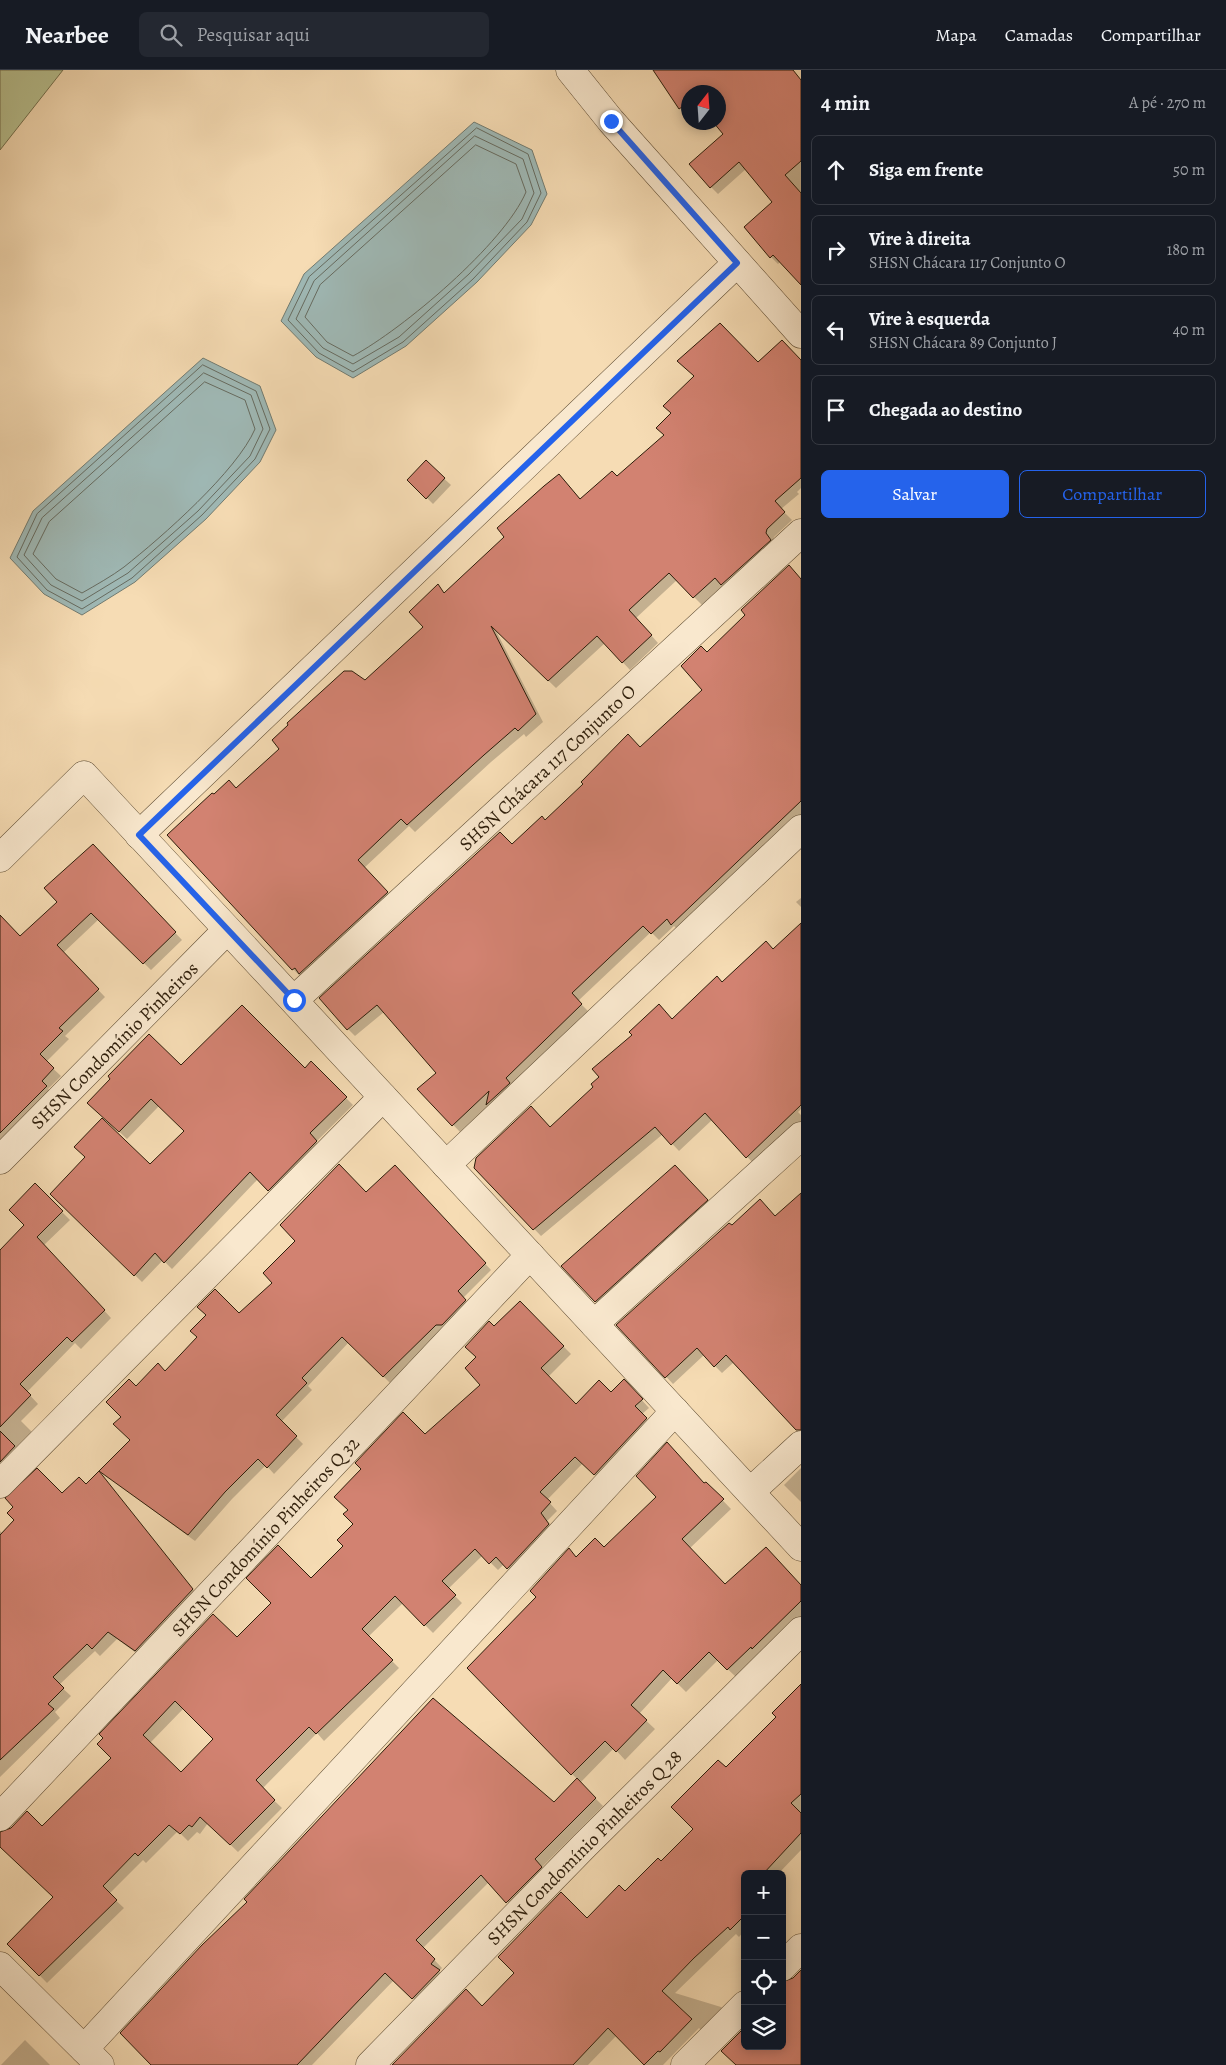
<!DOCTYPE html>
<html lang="pt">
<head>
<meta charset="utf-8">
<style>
	body { margin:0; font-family:Alegreya,serif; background:#242831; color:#f1f3f6 }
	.controls { position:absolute; right:15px; bottom:15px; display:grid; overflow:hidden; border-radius:8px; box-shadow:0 2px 12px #0003 }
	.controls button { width:45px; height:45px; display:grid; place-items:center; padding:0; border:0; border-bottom:1px solid #363941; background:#171b24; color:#f1f3f6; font:25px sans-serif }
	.compass { position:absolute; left:681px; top:15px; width:45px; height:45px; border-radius:50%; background:#171b24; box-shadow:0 2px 12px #0003; rotate:17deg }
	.stop { position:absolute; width:15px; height:15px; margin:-11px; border:4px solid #2563eb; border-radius:50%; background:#fff }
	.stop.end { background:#2563eb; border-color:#fff; box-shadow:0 1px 5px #0008 }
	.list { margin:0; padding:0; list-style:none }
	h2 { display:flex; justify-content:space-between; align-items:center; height:65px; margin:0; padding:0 20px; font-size:21px }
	h2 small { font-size:16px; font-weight:400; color:#9ea1a6 }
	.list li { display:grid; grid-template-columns:32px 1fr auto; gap:15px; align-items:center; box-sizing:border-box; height:70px; margin:0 10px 10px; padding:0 10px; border:1px solid #363941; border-radius:8px }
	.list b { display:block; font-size:19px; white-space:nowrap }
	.list p { margin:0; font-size:16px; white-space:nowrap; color:#9ea1a6 }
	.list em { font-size:16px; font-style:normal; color:#9ea1a6 }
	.actions { display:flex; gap:10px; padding:15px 20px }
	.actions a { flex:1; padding:11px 0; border:1px solid #2563eb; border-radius:8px; text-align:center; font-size:18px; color:#2563eb }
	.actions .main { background:#2563eb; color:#fff }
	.icon { flex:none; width:28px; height:28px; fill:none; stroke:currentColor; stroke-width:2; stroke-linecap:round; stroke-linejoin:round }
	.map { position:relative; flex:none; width:801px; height:1995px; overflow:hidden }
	header { display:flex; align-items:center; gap:30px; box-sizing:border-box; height:70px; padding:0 25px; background:#171b24; border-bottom:1px solid #363941 }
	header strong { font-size:24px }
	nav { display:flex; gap:28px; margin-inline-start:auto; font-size:18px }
	.search { width:350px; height:45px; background:#242831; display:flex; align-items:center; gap:12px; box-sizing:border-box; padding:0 18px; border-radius:8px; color:#9ea1a6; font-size:19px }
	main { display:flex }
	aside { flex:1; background:#171b24 }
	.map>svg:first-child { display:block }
	.green { fill:#b8c190; stroke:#726f4d }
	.water { fill:#9fb9b6; stroke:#717b71 }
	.shadow { fill:#0003; fill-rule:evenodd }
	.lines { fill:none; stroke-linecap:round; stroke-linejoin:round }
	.shore { stroke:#666b60; stroke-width:1 }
	.building { fill:#d28271; stroke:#2d1d0a; fill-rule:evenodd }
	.minor-casing { stroke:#5f4d34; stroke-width:29 }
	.minor { stroke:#f9e8ce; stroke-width:28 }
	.route { stroke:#2563eb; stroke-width:6 }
	.labels { text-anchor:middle; stroke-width:5; stroke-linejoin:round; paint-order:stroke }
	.street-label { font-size:19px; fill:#2d1d0a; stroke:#f9e8ce }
</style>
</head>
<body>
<header>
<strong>Nearbee</strong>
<div class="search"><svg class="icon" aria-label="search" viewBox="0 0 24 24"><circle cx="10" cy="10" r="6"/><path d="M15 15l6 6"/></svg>Pesquisar aqui</div>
<nav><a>Mapa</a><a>Camadas</a><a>Compartilhar</a></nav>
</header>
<main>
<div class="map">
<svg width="801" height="1995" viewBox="0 0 801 1995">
	<rect width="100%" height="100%" fill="#f6dcb4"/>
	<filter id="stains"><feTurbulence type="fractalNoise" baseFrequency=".004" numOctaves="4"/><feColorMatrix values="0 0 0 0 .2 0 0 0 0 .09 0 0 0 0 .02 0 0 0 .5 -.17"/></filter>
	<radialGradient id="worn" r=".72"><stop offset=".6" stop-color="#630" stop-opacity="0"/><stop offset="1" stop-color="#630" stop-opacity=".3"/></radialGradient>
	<polygon class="green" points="0,0 63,0 0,80"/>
	<g class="water">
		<polygon points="474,52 532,80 547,124 531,155 477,212 406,276 353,308 316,287 281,251 304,204"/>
		<polygon points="203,288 260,316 276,360 260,392 206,449 135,512 82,545 44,524 10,488 33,441"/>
	</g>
	<g class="shadow">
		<polygon points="653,0 792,0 801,10 801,214 780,192 778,194 771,187 773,132 746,99 718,124 711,117 725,64 718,52 718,22 688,22 687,46"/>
		<polygon points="801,292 801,418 797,422 799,424 781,439 792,450 774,467 773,471 729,522 723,515 702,535 677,510 636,548 658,573 630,600 605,573 556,618 495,559 543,652 526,667 524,664 491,692 415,762 409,756 364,798 394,830 300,906 293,899 214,726 236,720 365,611 425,557 437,516 445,524 506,467 559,405 581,430 617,408 758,294"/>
		<polygon points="426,392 451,415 433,434 409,410"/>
		<polygon points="801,512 801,745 679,861 674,856 659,870 651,862 578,931 589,942 494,1042 488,1036 460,1062 419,1019 438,1003 384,942 355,966 348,959 512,775 640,679 704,620 707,584"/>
		<polygon points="93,776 182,870 151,900 99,849 63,883 105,927 65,966 69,969 46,992 61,1006 48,1019 53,1024 0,1077 0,846 20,868 59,832"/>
		<polygon points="801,828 801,837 796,832"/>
		<polygon points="801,855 801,1039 798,1042 801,1045 801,1060 754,1094 712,1050 679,1081 663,1064 541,1166 475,1097 551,1059 672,950 722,913 774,881"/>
		<polygon points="311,993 353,1035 316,1072 324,1080 277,1127 258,1109 172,1199 163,1190 142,1212 52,1124 150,1096 186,1061 159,1036 127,1069 89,1033 181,997 305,1000"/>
		<polygon points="402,1103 491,1200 463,1228 472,1237 443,1261 390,1313 349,1272 308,1316 312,1320 281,1352 303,1374 274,1404 266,1395 232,1429 195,1471 108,1407 101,1401 131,1370 122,1347 136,1318 165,1302 239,1245 366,1124"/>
		<polygon points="681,1103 713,1137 602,1238 563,1196"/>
		<polygon points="35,1115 70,1150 44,1175 111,1248 81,1279 75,1273 27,1322 38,1334 21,1351 33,1363 7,1400 0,1394 0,1181 26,1155"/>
		<polygon points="801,1125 801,1354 734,1292 722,1303 704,1285 673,1314 618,1255 732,1157 776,1147"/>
		<path d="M520,1233L571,1284L548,1307L576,1336L631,1318L649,1338L642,1344L654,1356L602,1412L583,1393L547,1430L557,1441L547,1451L556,1462L516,1505L504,1494L498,1500L483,1485L448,1519L462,1533L433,1563L403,1533L368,1567L399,1598L324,1671L317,1663L262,1719L282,1738L238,1782L208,1753L200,1764L197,1762L188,1771L178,1761L146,1793L143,1790L109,1824L124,1838L47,1913L9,1874L55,1828L0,1775V1762L5,1763L27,1743L42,1758L237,1569L311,1510L345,1476L355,1454L425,1366L482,1315L477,1287L494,1258ZM184,1638L215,1669L181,1703L150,1673Z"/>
		<polygon points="801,1398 801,1432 784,1415"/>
		<polygon points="99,1403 200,1528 143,1588 117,1569 100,1586 95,1581 59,1615 71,1626 55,1642 60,1648 0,1707 0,1461 71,1533 62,1425 86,1416"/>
		<polygon points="706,1413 731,1439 689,1479 725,1515 801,1516 801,1548 736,1607 718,1590 686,1622 672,1608 639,1644 655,1659 625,1690 614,1678 580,1713 603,1736 542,1797 549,1805 515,1840 489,1812 423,1878 442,1898 439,1901 447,1909 421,1936 394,1910 312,1995 154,1995 554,1734 577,1709 469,1598 538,1527 569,1480 577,1488 604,1479"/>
		<polygon points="801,1616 801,1780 778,1804 745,1804 745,1860 739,1867 736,1864 675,1923 721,1937 729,1944 707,1966 699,1958 663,1995 645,1995 617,1965 588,1995 394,1995 482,1937 587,1850 661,1793 694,1759 726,1699 778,1647"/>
		<polygon points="25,1970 50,1995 1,1995"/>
	</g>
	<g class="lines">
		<g class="shore">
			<polygon points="477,58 528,84 541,123 527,152 473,209 403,272 353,302 319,283 288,250 309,207"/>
			<polygon points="475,66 523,89 534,123 522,149 469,204 399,267 353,294 323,278 296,249 314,211"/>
			<path d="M476,75L516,94L526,122C504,174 403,259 353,286L327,272L305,247L320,215Z"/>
			<polygon points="203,295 256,321 270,359 255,389 202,445 132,508 82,539 47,520 17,487 37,444"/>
			<polygon points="204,303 251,325 263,359 250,386 198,441 128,503 82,531 51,515 24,485 42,448"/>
			<path d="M205,312L245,330L255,359C237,401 162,467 124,497C112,506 96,515 82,523L56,509L33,484L49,452Z"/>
		</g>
	</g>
	<g class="building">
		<polygon points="653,0 793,0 801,10 801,91 785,105 801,123 801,215 773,185 770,188 744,157 772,132 739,92 710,118 689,94 723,64 713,52 718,52 718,22 688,22 688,33 679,39"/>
		<polygon points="720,253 758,292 782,270 801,290 801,408 775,431 785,442 767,459 766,463 771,470 721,515 715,508 693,528 669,503 629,540 652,565 622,593 597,566 548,611 491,556 536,644 518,661 515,658 484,685 407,755 401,749 358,790 388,822 299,904 295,898 292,900 167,765 212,723 214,724 229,710 236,718 279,679 272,670 288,655 287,653 344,601 352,601 365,610 423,557 409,542 438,514 444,523 504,467 497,458 544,416 559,404 580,429 612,401 617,406 664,365 656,358 671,343 663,336 694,306 677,291"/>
		<polygon points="426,390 445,408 426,429 407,410"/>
		<polygon points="789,495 801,509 801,731 671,855 667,849 651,864 643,856 572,923 582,934 506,1008 510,1013 486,1035 489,1021 452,1056 417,1019 436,1003 377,935 347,960 319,928 500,762 512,774 542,746 545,750 583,714 581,712 628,664 640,677 702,620 681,596 701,576 707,582 745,545 741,540"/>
		<polygon points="93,774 176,862 143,894 91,843 57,875 99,919 59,958 63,961 40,984 54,998 42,1011 47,1016 0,1063 0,845 20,866 57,832 44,818"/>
		<polygon points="801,853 801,1035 746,1088 705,1043 671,1075 655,1057 533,1160 474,1098 476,1088 531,1036 550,1057 593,1017 591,1014 599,1007 592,999 632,965 629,962 659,934 672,949 717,906 722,912 766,871 773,879"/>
		<polygon points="242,935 305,998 311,991 347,1027 310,1063 317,1071 268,1121 250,1102 164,1193 155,1183 134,1206 50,1124 85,1087 74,1077 102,1048 150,1094 184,1061 151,1029 119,1062 87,1033 110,1009 108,1006 149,964 181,995"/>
		<polygon points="339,1094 366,1122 395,1095 486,1193 458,1221 466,1230 442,1255 436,1255 383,1307 342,1267 302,1308 307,1313 276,1345 297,1366 267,1398 258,1389 225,1422 188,1465 99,1401 130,1370 113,1354 121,1347 106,1332 129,1309 136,1316 158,1293 165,1301 197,1267 190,1261 206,1245 197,1237 215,1219 239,1243 272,1213 263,1203 295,1171 280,1155"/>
		<polygon points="675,1095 708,1130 595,1232 561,1196"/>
		<polygon points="35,1113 63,1141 37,1167 105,1240 72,1272 67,1267 20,1314 31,1325 0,1357 0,1180 24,1155 9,1140"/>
		<polygon points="801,1123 801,1360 796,1360 726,1285 714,1297 697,1278 665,1308 616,1255 729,1153 732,1155 760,1129 775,1146"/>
		<path d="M520,1231L564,1276L541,1298L576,1334L599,1310L611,1322L624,1309L643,1329L635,1336L647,1348L594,1405L575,1387L540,1422L551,1432L541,1443L549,1454L507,1499L496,1487L489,1494L475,1479L442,1511L456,1525L424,1556L395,1526L362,1559L393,1590L316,1664L309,1657L256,1710L275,1730L230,1775L200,1747L192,1757L189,1755L180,1764L169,1755L138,1786L135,1783L103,1816L117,1830L39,1906L7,1874L53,1827L0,1777V1762L11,1758L27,1741L42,1756L111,1688L97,1674L103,1668L99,1664L213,1544L237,1567L271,1533L246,1508L278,1475L311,1508L343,1476L337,1470L353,1454L343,1444L348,1440L334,1427L361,1399L355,1393L403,1342L425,1364L480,1315L465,1298L476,1287L465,1277L489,1251L494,1256ZM175,1631L213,1669L181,1702L143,1665Z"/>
		<polygon points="0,1361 15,1376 0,1392"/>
		<polygon points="667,1372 704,1413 706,1412 724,1429 682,1469 725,1514 766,1477 801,1515 801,1531 752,1579 751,1577 727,1600 709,1582 677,1614 663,1600 631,1635 647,1650 616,1682 605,1671 571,1705 467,1598 536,1527 530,1521 569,1478 576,1487 595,1468 604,1477 656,1427 636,1406"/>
		<polygon points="37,1398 62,1423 79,1407 86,1414 99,1401 193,1519 135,1581 108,1562 92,1579 87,1574 53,1607 64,1618 48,1634 54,1639 0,1690 0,1465 14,1450 7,1443 13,1437 5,1428"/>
		<polygon points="801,1614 801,1724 791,1733 801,1743 801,1763 763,1804 745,1804 745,1845 730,1860 728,1857 694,1888 662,1921 692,1949 660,1982 658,1981 644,1995 608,1958 573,1995 392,1995 466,1919 482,1936 514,1903 498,1887 561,1822 587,1848 619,1815 625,1821 658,1788 661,1791 693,1759 671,1737 718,1690 726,1697 776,1647 772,1643"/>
		<polygon points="433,1628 554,1732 577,1708 596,1728 535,1789 542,1797 506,1833 481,1805 416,1870 435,1889 431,1894 440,1900 412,1929 385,1903 297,1995 151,1995 120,1963 202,1875 247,1832 244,1829"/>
		<polygon points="801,1900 801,1995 736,1995 721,1981 745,1957 745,1976 782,1976 782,1912 793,1908"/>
	</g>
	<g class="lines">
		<defs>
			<g id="minor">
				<polyline points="570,0 611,51 801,264"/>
				<polyline points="139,765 737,193"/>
				<polyline points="0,788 84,705 801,1477"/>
				<polyline points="294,930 801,463"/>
				<polyline points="0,1090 227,860"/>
				<polyline points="446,1095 801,759"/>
				<polyline points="594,1254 801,1066"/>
				<polyline points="0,1414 383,1027"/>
				<polyline points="750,1422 801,1375"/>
				<polyline points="0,1747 530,1185"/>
				<polyline points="0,1896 100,1995"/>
				<polyline points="782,1897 801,1878"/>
				<polyline points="84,1979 675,1341"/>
				<polyline points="370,1995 584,1776 801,1561"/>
				<polyline points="685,1995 745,1935"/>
			</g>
		</defs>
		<use href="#minor" class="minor-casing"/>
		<use href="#minor" class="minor"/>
	</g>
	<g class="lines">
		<polyline class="route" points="294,930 139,765 737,193 611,51"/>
	</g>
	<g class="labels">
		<g class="street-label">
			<text transform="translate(547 697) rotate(-43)" y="7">SHSN Chácara 117 Conjunto O</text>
			<text transform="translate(114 975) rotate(-45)" y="7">SHSN Condomínio Pinheiros</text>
			<text transform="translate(265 1466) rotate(-47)" y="7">SHSN Condomínio Pinheiros Q 32</text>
			<text transform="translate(584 1777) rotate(-45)" y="7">SHSN Condomínio Pinheiros Q 28</text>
		</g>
	</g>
	<rect width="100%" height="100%" filter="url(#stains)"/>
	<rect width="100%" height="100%" fill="url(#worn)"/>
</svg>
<div class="controls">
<button>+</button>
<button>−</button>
<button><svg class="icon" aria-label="locate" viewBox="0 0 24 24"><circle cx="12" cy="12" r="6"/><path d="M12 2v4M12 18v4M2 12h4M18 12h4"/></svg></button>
<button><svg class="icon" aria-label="layers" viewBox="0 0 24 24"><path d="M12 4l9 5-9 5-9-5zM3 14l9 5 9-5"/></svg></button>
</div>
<svg class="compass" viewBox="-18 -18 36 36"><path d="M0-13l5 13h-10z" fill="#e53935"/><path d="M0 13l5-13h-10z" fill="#9ea1a6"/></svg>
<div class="stop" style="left:294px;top:930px"></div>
<div class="stop end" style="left:611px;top:51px"></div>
</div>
<aside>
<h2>4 min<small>A pé · 270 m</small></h2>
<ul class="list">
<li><svg class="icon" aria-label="ahead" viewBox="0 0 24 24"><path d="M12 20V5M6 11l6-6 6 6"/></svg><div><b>Siga em frente</b></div><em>50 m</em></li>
<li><svg class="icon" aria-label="right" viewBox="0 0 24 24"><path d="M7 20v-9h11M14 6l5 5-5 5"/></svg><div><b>Vire à direita</b><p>SHSN Chácara 117 Conjunto O</p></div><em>180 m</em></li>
<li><svg class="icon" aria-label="left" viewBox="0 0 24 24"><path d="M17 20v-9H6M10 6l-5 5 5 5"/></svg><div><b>Vire à esquerda</b><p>SHSN Chácara 89 Conjunto J</p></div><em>40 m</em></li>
<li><svg class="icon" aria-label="arrive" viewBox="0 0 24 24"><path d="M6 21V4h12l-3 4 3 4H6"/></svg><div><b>Chegada ao destino</b></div></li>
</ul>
<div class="actions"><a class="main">Salvar</a><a>Compartilhar</a></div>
</aside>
</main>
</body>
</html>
